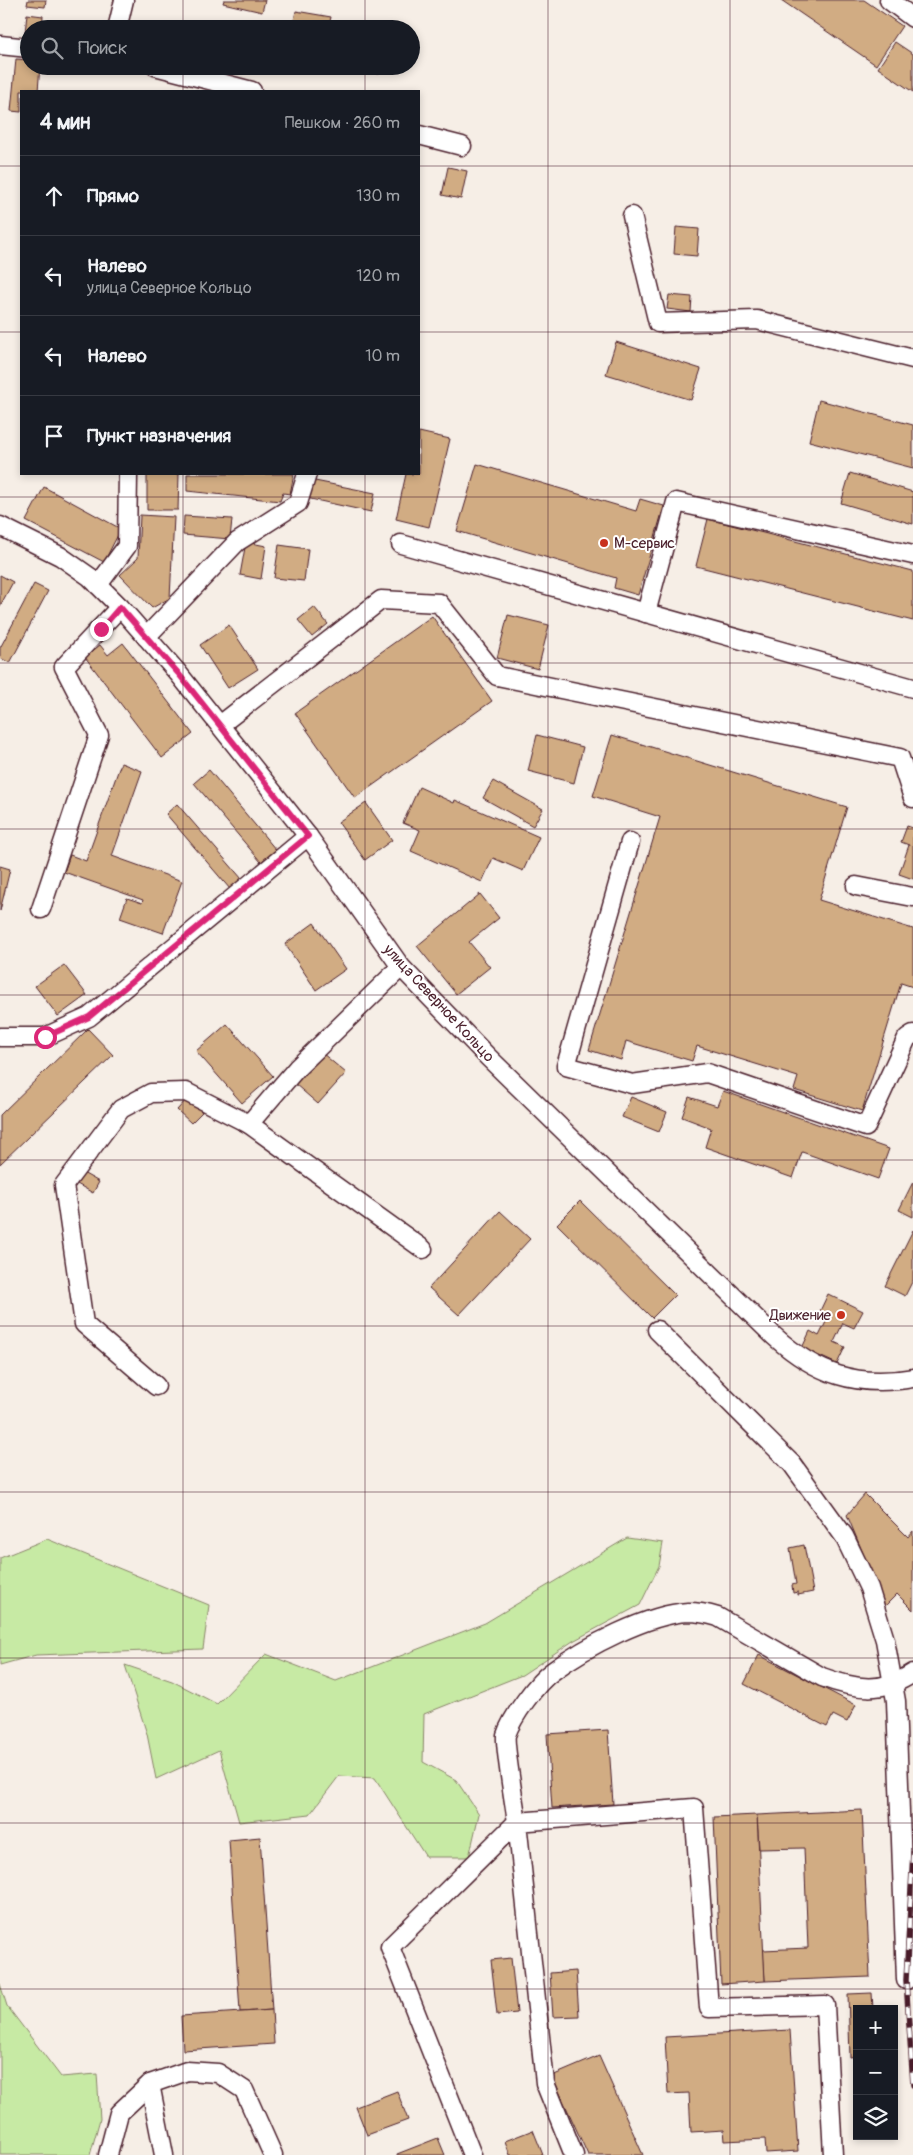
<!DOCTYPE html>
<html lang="ru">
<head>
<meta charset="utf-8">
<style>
	body { margin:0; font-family:Pangolin,sans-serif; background:#20242c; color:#f1f3f6 }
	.controls { position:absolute; right:15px; bottom:15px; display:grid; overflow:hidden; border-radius:0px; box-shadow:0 2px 8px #0003 }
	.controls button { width:45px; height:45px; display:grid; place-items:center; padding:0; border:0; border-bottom:1px solid #363941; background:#171b24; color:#f1f3f6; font:25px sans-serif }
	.stop { position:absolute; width:15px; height:15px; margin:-11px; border:4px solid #db2777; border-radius:50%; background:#fff }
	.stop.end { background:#db2777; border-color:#fff; box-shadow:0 1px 5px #0008 }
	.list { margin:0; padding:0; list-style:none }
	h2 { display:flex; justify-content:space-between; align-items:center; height:65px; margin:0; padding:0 20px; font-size:21px }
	h2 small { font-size:16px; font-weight:400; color:#9ea1a6 }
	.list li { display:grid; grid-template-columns:32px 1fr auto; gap:15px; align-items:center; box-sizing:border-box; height:80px; padding:0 20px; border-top:1px solid #363941 }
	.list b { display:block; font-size:19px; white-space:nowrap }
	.list p { margin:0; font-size:16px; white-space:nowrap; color:#9ea1a6 }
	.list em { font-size:16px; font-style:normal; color:#9ea1a6 }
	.icon { flex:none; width:28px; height:28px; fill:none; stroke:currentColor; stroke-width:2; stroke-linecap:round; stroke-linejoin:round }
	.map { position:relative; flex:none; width:913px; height:2155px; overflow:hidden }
	.search { position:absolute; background:#171b24; box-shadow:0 2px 8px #0003; left:20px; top:20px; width:400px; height:55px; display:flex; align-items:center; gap:12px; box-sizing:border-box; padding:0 18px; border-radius:28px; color:#9ea1a6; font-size:19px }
	.panel { position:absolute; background:#171b24; box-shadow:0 2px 8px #0003; left:20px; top:90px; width:400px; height:385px; border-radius:0px }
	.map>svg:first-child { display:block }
	.green { fill:#c7eaa4; stroke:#888468 }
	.building { fill:#d1ac83; stroke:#4a1f2b }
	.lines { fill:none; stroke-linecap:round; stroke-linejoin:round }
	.minor-casing { stroke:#4a1f2b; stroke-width:21 }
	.minor { stroke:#fff; stroke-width:18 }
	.rail-casing { stroke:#4a1f2b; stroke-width:5.5 }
	.rail { stroke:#fff; stroke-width:4; stroke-dasharray:11; stroke-linecap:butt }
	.route { stroke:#db2777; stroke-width:6 }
	.grid { fill:none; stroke:#4a1f2b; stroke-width:1; stroke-opacity:0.55 }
	.poi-dot { fill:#c8321e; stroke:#fff; stroke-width:2 }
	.labels { text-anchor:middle; stroke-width:4; stroke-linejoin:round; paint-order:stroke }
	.poi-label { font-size:15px; fill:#4a1f2b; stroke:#fff; text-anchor:start }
	.street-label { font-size:15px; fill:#4a1f2b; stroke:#fff }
</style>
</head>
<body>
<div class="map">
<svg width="913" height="2155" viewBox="0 0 913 2155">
	<rect width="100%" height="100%" fill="#f6eee6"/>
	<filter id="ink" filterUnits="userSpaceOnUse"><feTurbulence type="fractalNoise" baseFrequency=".02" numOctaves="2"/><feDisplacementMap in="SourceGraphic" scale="10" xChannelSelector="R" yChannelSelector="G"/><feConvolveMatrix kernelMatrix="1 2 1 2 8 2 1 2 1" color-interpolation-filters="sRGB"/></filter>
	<g filter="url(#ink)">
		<g class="green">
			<polygon points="627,1538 663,1543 659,1566 640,1605 573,1641 522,1675 424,1714 423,1762 456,1780 479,1814 469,1857 426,1857 375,1778 339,1776 310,1814 239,1822 219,1750 156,1779 147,1734 125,1665 172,1681 217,1704 266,1654 336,1681 485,1623"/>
			<polygon points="47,1539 209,1605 203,1649 36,1655 0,1665 0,1558"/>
			<polygon points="0,1984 7,2006 61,2077 97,2074 100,2119 90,2155 0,2155"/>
		</g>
		<g class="building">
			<polygon points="28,0 46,0 45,7 27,5"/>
			<polygon points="224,0 265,0 262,12 223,3"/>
			<polygon points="781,0 864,0 902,26 876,65"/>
			<polygon points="296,11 331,17 328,29 292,29"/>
			<polygon points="27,14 43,16 42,29 29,29 29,34 25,33"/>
			<polygon points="895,42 913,54 913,92 878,68"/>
			<polygon points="16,59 29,60 29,66 40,66 38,91 21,91 21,112 11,111"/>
			<polygon points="360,66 380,66 379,74 360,70"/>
			<polygon points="448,167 467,171 461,199 442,195"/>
			<polygon points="676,227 699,229 697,256 674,254"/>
			<polygon points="669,295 692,297 691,312 667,309"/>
			<polygon points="616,342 701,369 691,400 606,374"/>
			<polygon points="819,400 913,425 913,468 809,441"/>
			<polygon points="419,432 450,439 429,527 396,519 406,474 419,474"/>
			<polygon points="477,464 636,511 640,499 664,506 638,595 614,588 616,578 457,531"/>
			<polygon points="850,473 913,492 913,524 841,503"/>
			<polygon points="147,474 179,474 178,510 147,510"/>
			<polygon points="187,474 294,474 290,494 283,493 280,501 187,491"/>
			<polygon points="310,480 375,493 371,512 306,498"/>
			<polygon points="44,487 121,529 104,562 26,521"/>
			<polygon points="140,515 174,517 170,598 152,608 120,575 138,558"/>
			<polygon points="184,516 232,519 230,539 183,535"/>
			<polygon points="708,519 913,571 913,621 696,566"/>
			<polygon points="246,542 266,546 261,579 240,575"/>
			<polygon points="279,545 308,549 304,581 274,578"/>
			<polygon points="0,575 13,582 0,606"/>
			<polygon points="34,584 48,591 10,663 0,658 0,648"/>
			<polygon points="314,607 328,624 312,637 298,620"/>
			<polygon points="508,615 549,625 538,669 497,658"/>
			<polygon points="432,616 492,701 355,798 295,713"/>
			<polygon points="229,625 258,669 228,688 200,645"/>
			<polygon points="123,643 193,734 162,758 85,657 100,645 108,655"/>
			<polygon points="537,735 583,747 574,783 528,771"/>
			<polygon points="612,735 847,807 819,900 913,929 913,987 901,983 862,1111 794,1090 798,1077 697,1046 692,1061 626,1041 621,1060 589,1050 660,817 593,796"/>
			<polygon points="121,763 142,771 112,856 182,881 163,933 120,918 127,898 142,903 143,900 64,872 70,855 86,861"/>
			<polygon points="209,770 276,850 261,862 194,783"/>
			<polygon points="493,781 543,809 533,826 483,798"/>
			<polygon points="419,787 454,803 455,800 539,837 523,871 493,858 482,882 411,851 420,830 403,823"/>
			<polygon points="366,803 392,840 365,860 338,822"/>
			<polygon points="177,804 242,879 230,889 166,814"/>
			<polygon points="907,826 913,828 913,879 899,874 909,845 901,842"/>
			<polygon points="0,866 10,869 0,911"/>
			<polygon points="480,894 499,918 469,942 490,967 456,994 417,946"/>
			<polygon points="314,923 346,969 316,990 285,944"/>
			<polygon points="64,965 87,995 58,1016 35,986"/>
			<polygon points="227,1024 273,1076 242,1103 196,1051"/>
			<polygon points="88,1029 113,1055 0,1164 0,1115"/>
			<polygon points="322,1053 346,1073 318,1104 295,1084"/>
			<polygon points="723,1091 889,1149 878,1179 802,1152 793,1178 705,1147 711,1128 682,1117 689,1097 717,1106"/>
			<polygon points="631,1097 667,1112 659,1132 622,1117"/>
			<polygon points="188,1098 202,1112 191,1123 177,1110"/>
			<polygon points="83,1173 99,1182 93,1193 77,1184"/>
			<polygon points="913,1182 913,1217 899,1210"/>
			<polygon points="580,1201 675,1295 652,1318 557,1224"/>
			<polygon points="500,1211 530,1239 459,1315 429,1288"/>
			<polygon points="913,1230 913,1280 905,1296 885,1286"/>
			<polygon points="828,1294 863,1311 854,1328 843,1323 834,1342 845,1347 837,1364 802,1348 810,1331 819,1336 829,1316 820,1311"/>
			<polygon points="865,1494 908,1537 913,1531 913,1610 897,1594 885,1606 847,1515"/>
			<polygon points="804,1545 813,1592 798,1595 798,1592 793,1593 792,1585 796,1584 790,1548"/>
			<polygon points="759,1655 856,1705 847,1722 833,1715 827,1727 744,1684"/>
			<polygon points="608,1730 613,1804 552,1808 547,1734"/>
			<polygon points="862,1810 870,1977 765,1981 763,1950 808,1948 804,1848 759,1849 757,1815"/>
			<polygon points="757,1815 765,1981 721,1984 714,1817"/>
			<polygon points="260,1837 272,2010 240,2012 229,1840"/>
			<polygon points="511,1958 517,2013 497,2015 491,1960"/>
			<polygon points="576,1971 579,2016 553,2017 550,1973"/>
			<polygon points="872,1993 873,2009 857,2009 857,2056 850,2057 848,1994"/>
			<polygon points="272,2010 274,2044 183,2050 181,2016"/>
			<polygon points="790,2030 798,2151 766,2153 765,2139 725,2141 724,2130 691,2132 689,2093 668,2094 665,2037"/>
			<polygon points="599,2056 643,2155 588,2155 552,2076"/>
			<polygon points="397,2091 408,2120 367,2135 356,2107"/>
			<polygon points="533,2130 543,2155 510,2155 505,2141"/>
			<polygon points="438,2138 445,2155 397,2155 397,2154"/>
		</g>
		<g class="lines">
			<defs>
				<g id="minor">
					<polyline points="889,0 913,18"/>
					<polyline points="117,29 124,0"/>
					<polyline points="0,45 29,48"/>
					<polyline points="155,66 252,91"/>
					<polyline points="419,135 462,146"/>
					<polyline points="632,216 658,323 757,320 913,359"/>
					<path d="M0,526L60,556L90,577L120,607L178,673L308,836L401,967L488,1057L774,1336C816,1374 856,1388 913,1378"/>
					<polyline points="401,544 913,688"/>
					<polyline points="98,585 127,546 128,474"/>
					<polyline points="646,613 676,502 913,555"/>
					<polyline points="146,637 237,542 298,503 307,474"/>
					<polyline points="220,725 381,600 439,603 497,676 900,758 913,798"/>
					<polyline points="630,842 566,1066 632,1084 707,1073 866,1127 907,1038 913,1034"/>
					<polyline points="856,886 913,897"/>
					<polyline points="41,909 99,735 64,667 120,607"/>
					<polyline points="0,1037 45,1037 89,1017 308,836"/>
					<polyline points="249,1124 423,1249"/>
					<polyline points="657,1330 792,1464 844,1536 869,1588 885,1640 896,1701 906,1980"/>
					<polyline points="156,1386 84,1324 64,1185 121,1109 151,1093 186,1092 249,1124 297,1068 401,967"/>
					<polyline points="150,2084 164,2155"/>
					<polyline points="108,2155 119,2113 150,2084 187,2071 218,2073 244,2090 273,2155"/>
					<path d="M472,2155L390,1947L517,1822C515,1807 504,1745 506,1735C512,1717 537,1682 553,1671C585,1647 648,1614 688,1612C699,1612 708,1614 718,1617L822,1677C854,1689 883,1694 913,1673"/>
					<polyline points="574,2155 545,2083 517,1822 694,1808 709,2008 825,2005 833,2155"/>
				</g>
			</defs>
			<use href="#minor" class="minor-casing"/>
			<use href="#minor" class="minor"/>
			<defs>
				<polyline id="rail" points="913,1852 906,1980 913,2085"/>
			</defs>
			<use href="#rail" class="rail-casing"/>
			<use href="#rail" class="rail"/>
		</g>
	</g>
	<g class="lines" filter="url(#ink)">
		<polyline class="route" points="45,1037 89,1017 308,836 178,673 120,607 101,629"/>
	</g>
	<path class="grid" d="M183,0V29M365,0V29M548,0V2155M730,0V2155M183,66V91M365,66V91M0,166H21M419,166H913M0,332H21M419,332H913M183,474V2155M365,474V2155M0,497H913M0,663H913M0,829H913M0,995H913M0,1160H913M0,1326H913M0,1492H913M0,1658H913M0,1823H913M0,1989H913"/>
	<g class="poi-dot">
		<circle cx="604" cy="543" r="5"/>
		<circle cx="841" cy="1315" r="5"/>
	</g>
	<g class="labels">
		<g class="poi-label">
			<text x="614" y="548">М-сервис</text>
			<text x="831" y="1320" text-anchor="end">Движение</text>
		</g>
		<g class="street-label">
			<text transform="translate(439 1003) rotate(47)" y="5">улица Северное Кольцо</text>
		</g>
	</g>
</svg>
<div class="controls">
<button>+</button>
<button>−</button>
<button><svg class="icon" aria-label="layers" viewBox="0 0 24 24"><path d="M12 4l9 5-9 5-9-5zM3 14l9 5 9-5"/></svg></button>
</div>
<div class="stop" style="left:45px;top:1037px"></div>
<div class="stop end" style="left:101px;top:629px"></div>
<div class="search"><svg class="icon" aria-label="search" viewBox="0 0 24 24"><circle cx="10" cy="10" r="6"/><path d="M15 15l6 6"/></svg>Поиск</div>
<section class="panel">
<h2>4 мин<small>Пешком · 260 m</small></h2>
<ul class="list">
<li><svg class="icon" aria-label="ahead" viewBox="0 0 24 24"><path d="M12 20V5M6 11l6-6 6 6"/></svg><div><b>Прямо</b></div><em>130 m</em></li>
<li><svg class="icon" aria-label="left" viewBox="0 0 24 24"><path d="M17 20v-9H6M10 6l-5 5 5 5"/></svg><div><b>Налево</b><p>улица Северное Кольцо</p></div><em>120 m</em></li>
<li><svg class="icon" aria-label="left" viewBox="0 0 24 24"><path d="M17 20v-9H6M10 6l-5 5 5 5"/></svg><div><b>Налево</b></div><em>10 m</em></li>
<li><svg class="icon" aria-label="arrive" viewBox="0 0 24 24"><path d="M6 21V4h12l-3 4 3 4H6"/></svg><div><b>Пункт назначения</b></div></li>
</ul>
</section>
</div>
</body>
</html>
